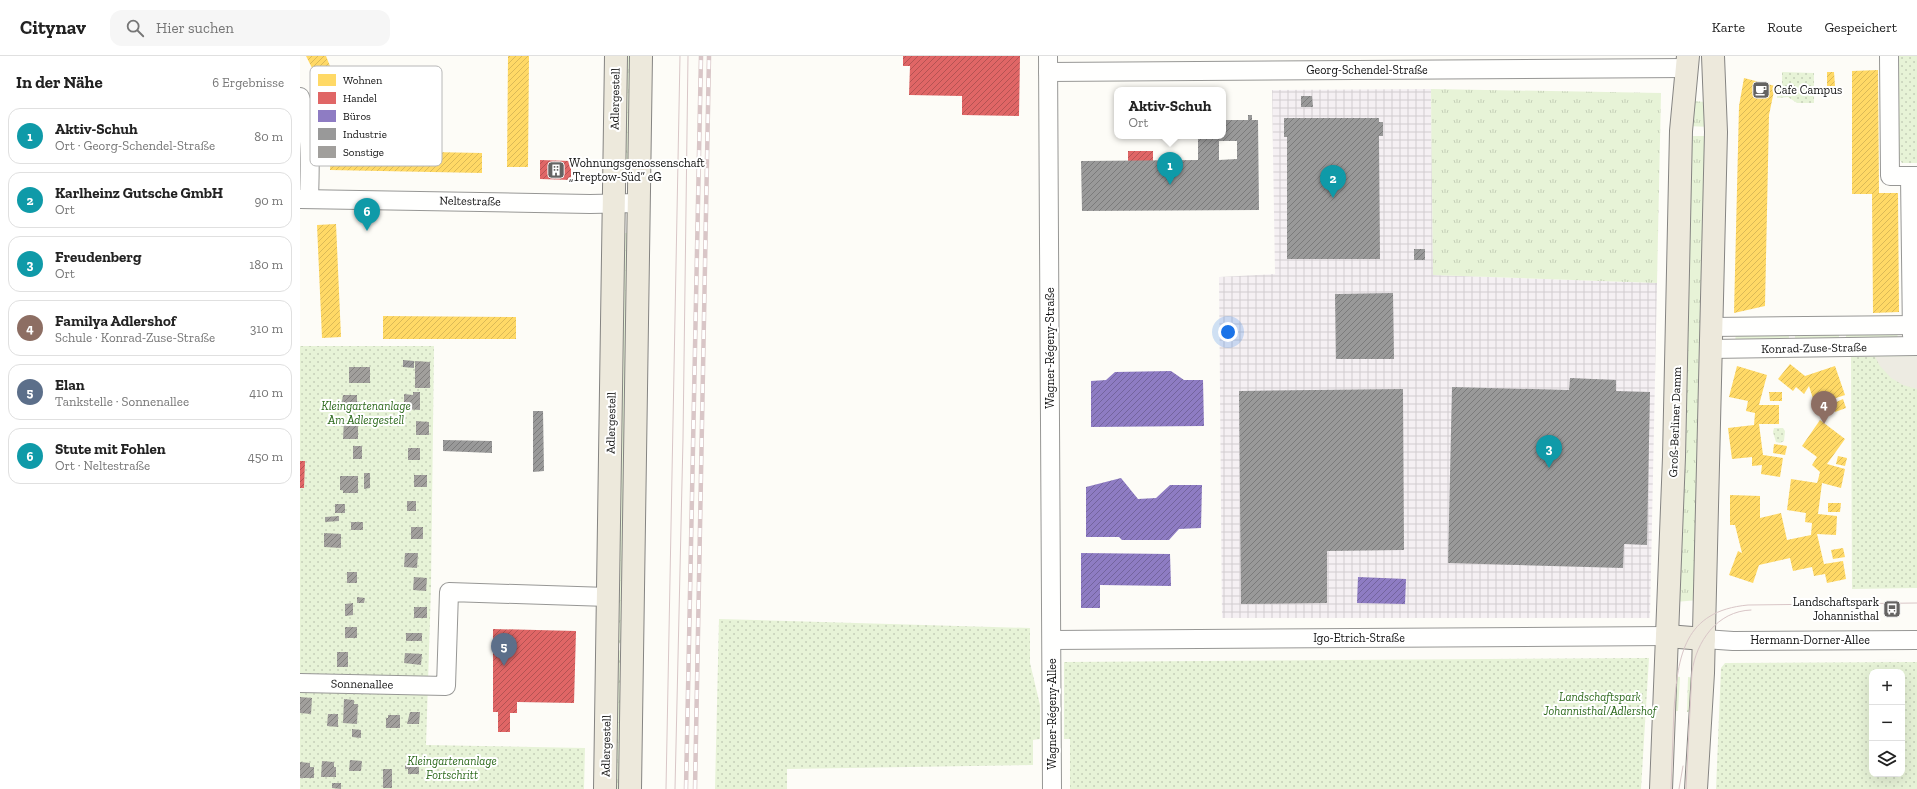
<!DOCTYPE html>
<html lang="de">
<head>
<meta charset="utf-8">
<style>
	body { margin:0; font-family:"Zilla Slab",serif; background:#f6f6f6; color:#222 }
	.controls { position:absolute; right:12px; bottom:12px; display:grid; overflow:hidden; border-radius:8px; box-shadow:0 4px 16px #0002 }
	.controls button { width:36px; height:36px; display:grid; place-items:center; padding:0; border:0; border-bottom:1px solid #e0e0e0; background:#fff; color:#222; font:20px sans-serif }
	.you { position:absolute; left:928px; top:276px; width:14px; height:14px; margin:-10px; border:3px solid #fff; border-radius:50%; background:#1a73e8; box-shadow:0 0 0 6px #1a73e833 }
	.badge { display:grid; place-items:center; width:26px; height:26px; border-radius:50%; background:#646362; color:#fff; font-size:13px; font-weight:700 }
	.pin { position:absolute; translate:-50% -33px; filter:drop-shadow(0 1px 2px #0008) }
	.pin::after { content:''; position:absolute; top:21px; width:14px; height:12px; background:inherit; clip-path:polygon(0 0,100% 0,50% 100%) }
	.popup { position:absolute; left:814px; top:31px; width:112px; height:52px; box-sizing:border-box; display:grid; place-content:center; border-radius:8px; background:#fff; filter:drop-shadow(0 1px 3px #0005); font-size:13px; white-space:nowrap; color:#767676 }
	.popup b { font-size:15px; color:#222 }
	.popup::after { content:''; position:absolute; left:50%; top:100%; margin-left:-8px; border:8px solid transparent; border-top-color:#fff }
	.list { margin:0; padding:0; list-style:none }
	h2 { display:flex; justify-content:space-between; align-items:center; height:52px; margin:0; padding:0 16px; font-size:17px }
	h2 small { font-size:13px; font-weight:400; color:#767676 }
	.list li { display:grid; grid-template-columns:26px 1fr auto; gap:12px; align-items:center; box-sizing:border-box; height:56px; margin:0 8px 8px; padding:0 8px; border:1px solid #e0e0e0; border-radius:12px }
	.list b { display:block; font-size:15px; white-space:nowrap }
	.list p { margin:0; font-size:13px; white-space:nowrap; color:#767676 }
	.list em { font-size:13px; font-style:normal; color:#767676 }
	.icon { flex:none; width:22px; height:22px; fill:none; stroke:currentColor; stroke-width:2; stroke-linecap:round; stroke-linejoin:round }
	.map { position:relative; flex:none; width:1617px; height:733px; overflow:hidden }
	header { display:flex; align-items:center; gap:24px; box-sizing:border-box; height:56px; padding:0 20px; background:#fff; border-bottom:1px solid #e0e0e0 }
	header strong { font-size:19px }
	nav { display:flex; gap:22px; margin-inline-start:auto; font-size:14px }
	.search { width:280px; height:36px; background:#f6f6f6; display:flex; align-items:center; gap:10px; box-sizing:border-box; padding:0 14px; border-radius:12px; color:#767676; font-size:15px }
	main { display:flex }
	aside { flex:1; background:#fff }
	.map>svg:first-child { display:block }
	.industrial { fill:url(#industrial-grid) }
	.grass { fill:url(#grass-tufts) }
	.park { fill:url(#park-dots); fill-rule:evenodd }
	.plaza { fill:#edebe2 }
	.homes { fill:url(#homes-hatch) }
	.shops { fill:url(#shops-hatch) }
	.offices { fill:url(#offices-hatch) }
	.industry { fill:url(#industry-hatch); fill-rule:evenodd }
	.building { fill:url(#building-hatch) }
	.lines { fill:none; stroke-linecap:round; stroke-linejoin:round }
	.minor-casing { stroke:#979795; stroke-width:20 }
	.major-casing { stroke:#858482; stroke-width:24 }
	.minor { stroke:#fffffe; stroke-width:18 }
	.major { stroke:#ede9dc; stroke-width:22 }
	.tram { stroke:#d9c6c7; stroke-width:1 }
	.rail-casing { stroke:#d9c6c7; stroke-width:4.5 }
	.rail { stroke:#fff; stroke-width:3; stroke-dasharray:9; stroke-linecap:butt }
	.labels { text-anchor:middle; stroke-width:4; stroke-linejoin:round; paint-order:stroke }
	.street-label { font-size:12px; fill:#111; stroke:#fff }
	.poi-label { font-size:12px; fill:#111; stroke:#fff; text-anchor:start }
	.park-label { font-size:12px; font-style:italic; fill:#2f6b1f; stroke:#fff }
	.key { fill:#fff; stroke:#b8b8b8; stroke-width:1 }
	.key-label { font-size:11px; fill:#111 }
</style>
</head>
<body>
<header>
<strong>Citynav</strong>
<div class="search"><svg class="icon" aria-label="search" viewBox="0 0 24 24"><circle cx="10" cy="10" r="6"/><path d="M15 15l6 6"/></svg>Hier suchen</div>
<nav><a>Karte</a><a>Route</a><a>Gespeichert</a></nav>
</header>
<main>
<aside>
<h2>In der Nähe<small>6 Ergebnisse</small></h2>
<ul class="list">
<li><span class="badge" style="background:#0f9aa8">1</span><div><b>Aktiv-Schuh</b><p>Ort · Georg-Schendel-Straße</p></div><em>80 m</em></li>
<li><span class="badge" style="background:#0f9aa8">2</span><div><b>Karlheinz Gutsche GmbH</b><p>Ort</p></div><em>90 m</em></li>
<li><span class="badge" style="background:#0f9aa8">3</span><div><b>Freudenberg</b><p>Ort</p></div><em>180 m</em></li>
<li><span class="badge" style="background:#8d6e63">4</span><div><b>Familya Adlershof</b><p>Schule · Konrad-Zuse-Straße</p></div><em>310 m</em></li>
<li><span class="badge" style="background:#5c6f8a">5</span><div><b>Elan</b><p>Tankstelle · Sonnenallee</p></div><em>410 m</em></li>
<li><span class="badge" style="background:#0f9aa8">6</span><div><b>Stute mit Fohlen</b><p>Ort · Neltestraße</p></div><em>450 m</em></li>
</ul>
</aside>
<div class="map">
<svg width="1617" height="733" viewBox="0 0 1617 733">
	<defs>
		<pattern id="industrial-grid" width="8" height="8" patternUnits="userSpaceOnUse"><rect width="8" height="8" fill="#f5f0f3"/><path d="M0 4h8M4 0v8" fill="none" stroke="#d1cdcf"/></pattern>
		<pattern id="grass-tufts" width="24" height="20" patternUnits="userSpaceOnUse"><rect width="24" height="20" fill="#e7f3d7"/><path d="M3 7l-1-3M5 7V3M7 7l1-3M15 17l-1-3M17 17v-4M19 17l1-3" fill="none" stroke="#c5cfb8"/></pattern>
		<pattern id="park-dots" width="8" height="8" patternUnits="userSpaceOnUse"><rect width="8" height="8" fill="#e7f3d7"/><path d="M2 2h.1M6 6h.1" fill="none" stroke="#c5cfb8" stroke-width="1.8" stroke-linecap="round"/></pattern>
		<pattern id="homes-hatch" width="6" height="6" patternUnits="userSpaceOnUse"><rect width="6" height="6" fill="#ffd966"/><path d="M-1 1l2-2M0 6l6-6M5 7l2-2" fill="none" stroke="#dab957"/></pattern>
		<pattern id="shops-hatch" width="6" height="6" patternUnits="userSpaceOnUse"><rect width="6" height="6" fill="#e06666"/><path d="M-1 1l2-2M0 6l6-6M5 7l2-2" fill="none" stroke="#b45353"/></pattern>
		<pattern id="offices-hatch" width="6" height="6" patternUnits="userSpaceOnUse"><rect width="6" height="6" fill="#8e7cc3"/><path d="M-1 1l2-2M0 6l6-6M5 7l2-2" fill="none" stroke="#73649d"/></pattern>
		<pattern id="industry-hatch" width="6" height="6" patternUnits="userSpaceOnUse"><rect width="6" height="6" fill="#999"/><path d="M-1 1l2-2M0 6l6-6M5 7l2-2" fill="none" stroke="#7b7b7b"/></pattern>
		<pattern id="building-hatch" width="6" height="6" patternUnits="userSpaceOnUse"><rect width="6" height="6" fill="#a19f9c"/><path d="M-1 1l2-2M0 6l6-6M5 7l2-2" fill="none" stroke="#82807e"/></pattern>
	</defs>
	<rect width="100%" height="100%" fill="#fdfcf7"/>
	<polygon class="industrial" points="1131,33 1133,219 1357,227 1350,562 922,562 919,221 975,218 972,34"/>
	<g class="grass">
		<polygon points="326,0 334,0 332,126 324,126"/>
		<polygon points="1131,33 1361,37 1357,227 1133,219"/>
		<polygon points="1394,45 1405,46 1410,71 1387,70"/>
		<polygon points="1387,80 1410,80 1399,544 1375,546"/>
		<polygon points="323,177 327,177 326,230 330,255 326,586 317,588"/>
		<polygon points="1597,277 1598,282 1546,286 1546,278"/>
		<polygon points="1436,278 1489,278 1489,286 1435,285"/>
		<rect x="1495" y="278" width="44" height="8"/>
		<polygon points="325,592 323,733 315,733 318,595"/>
		<polygon points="1373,620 1380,621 1378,655 1371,655"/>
		<polygon points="1388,621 1396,622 1394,656 1387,656"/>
	</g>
	<g class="park">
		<polygon points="1596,0 1617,0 1617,107 1602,107 1597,100"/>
		<polygon points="1482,16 1514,17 1514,47 1497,47 1488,41 1477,42 1478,31 1482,32"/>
		<polygon points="0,290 134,290 131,531 126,689 285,692 284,733 0,733"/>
		<polygon points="1617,300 1617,532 1552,533 1551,301"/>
		<polygon points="1474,372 1483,372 1485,375 1484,385 1480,387 1476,386 1473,376"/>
		<polygon points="419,563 730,572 730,607 740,649 740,683 733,684 733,709 487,713 487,733 415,733"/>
		<polygon points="1349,602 1341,733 770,733 770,683 764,683 764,606"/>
		<path d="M1617,606V733H1416L1421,612L1425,607ZM1572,616H1602V718H1572Z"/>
	</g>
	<polygon class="plaza" points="1617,300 1617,333 1603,329 1591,322 1580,310 1575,301"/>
	<g class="homes">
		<polygon points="6,0 26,0 47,53 30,60 18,24"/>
		<polygon points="208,0 229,0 228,111 207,111"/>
		<polygon points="1578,14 1579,137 1598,137 1599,256 1573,257 1572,138 1552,138 1552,15"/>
		<polygon points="1527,16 1534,16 1535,30 1527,30"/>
		<polygon points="1444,22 1475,30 1469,59 1465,250 1434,257 1439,50"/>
		<polygon points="31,94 182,97 182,117 30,114"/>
		<polygon points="36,168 41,281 22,282 17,169"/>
		<polygon points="83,260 216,261 216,283 83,283"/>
		<polygon points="1490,308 1505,320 1535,310 1545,339 1515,349 1509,330 1504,338 1496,331 1493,335 1478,323"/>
		<polygon points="1437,310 1467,319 1459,349 1479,349 1479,368 1459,368 1463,399 1483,402 1480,421 1461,418 1462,409 1452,410 1452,401 1432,403 1428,372 1454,369 1455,357 1446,355 1448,345 1429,341"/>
		<polygon points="1469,336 1482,336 1482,345 1470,345"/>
		<polygon points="1543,343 1546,352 1535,356 1532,348"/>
		<polygon points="1520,364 1545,383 1527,408 1545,413 1541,432 1522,427 1518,458 1537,460 1536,479 1517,478 1524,508 1543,505 1546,523 1527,527 1525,518 1514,520 1512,511 1493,515 1490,502 1459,509 1453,527 1429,519 1438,495 1442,497 1435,469 1430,469 1430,439 1460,440 1460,462 1481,457 1487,484 1511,479 1512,467 1505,466 1506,457 1487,454 1491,423 1517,427 1518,424 1520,416 1512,409 1517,401 1502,390"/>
		<polygon points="1474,388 1487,390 1485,399 1473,397"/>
		<polygon points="1538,400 1547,402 1545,410 1536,408"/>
		<polygon points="1528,447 1541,447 1540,456 1528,456"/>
		<polygon points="1543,492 1545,501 1533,503 1531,494"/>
	</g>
	<g class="shops">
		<polygon points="603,0 720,0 719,60 662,59 662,40 609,39 610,10 603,10"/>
		<rect x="828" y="95" width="25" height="10"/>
		<polygon points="240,104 271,105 271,124 240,123"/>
		<polygon points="0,405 5,405 4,432 0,432"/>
		<polygon points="193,573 276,575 274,647 217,646 217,657 210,657 210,676 198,676 198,656 193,656"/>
	</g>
	<g class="offices">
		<polygon points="871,315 884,324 903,324 904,370 791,371 791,325 806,324 815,316"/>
		<polygon points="821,422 838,443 856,442 870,429 902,429 901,472 879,473 869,484 822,484 819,481 786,481 786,431"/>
		<polygon points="781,497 870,498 871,530 800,529 800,552 781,552"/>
		<polygon points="1058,521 1106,523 1105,548 1057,547"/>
	</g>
	<g class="industry">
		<polygon points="1001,40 1012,40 1013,51 1001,51"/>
		<path d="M948,59H952V64H958L959,154L782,155L781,105L898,104V80H923V64H948ZM919,85H937V103L919,104Z"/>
		<polygon points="984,62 1079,62 1079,66 1083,66 1083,80 1079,80 1080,203 987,203 987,81 984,81"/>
		<rect x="1114" y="193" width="11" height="11"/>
		<polygon points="1093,237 1094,303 1036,303 1035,238"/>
		<polygon points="103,304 114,305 114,312 103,311"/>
		<polygon points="1270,322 1316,324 1316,335 1350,336 1347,489 1324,488 1323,512 1148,507 1152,331 1269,334"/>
		<polygon points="1103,333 1104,494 1027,495 1027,547 941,548 939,335"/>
		<polygon points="233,355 243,355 244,415 233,416"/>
		<polygon points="143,384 192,385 192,397 143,395"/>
	</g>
	<g class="building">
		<polygon points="115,305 130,306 130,332 115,332"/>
		<rect x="49" y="311" width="21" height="16"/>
		<polygon points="113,336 120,336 120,354 104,353 104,338 113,339"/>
		<polygon points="43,339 57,339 57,356 44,356 44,351 41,351"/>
		<polygon points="44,364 58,365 58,383 43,383"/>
		<polygon points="116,365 129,366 129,379 116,379"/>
		<rect x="53" y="390" width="9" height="13"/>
		<rect x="108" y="392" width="12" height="12"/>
		<polygon points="64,417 70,417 70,432 64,433"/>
		<rect x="114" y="419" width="13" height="12"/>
		<polygon points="40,420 58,420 58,437 43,437 43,434 40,434"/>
		<rect x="107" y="445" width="9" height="10"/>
		<rect x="35" y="448" width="10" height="9"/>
		<polygon points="39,460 39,465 25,466 25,461"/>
		<rect x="51" y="466" width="12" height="8"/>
		<rect x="111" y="471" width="12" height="12"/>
		<polygon points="24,477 41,478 41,492 24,491"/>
		<polygon points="105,497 118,497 117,512 104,511"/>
		<rect x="47" y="516" width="10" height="11"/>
		<polygon points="114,521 127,522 126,535 113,534"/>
		<polygon points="57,541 65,542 64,547 57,547"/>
		<polygon points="53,547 53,559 45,560 45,548"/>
		<rect x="114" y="551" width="13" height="11"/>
		<rect x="45" y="571" width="12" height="11"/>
		<rect x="106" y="577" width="16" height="8"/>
		<rect x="37" y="596" width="11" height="15"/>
		<polygon points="105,597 122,598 121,609 104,607"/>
		<polygon points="0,641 12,642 11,658 0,657"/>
		<polygon points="44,643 54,644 54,648 58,648 57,668 43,667"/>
		<polygon points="110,656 120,656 119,668 107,668"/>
		<polygon points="28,658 38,658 38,671 27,670"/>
		<polygon points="88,659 100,659 100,672 86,672 86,662 88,662"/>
		<polygon points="52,673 61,674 61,682 52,681"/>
		<polygon points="50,704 62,705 61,715 49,715"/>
		<polygon points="22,705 34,706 34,711 36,711 36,721 21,721"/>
		<polygon points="0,706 10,707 10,711 14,711 14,722 0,722"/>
		<polygon points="109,706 119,706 119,718 108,718 108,713 105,713 105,709 109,709"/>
		<rect x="83" y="713" width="9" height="19"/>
		<polygon points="32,727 41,727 41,733 32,732"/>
	</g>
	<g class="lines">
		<defs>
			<g id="minor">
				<polyline points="748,0 752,733"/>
				<polyline points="1589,0 1590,120 1617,120"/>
				<polyline points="748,16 1386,12"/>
				<path d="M0,41C12,74 10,108 9,143"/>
				<polyline points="1610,120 1612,280"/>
				<polyline points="0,143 290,148 339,147"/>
				<polyline points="1411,271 1617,269"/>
				<polyline points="1410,293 1617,290"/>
				<polyline points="1404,583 1433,585 1617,584"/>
				<polyline points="752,584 1367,580"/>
				<polyline points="0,627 146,630 149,536 308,541"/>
			</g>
			<g id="major">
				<polyline points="1367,580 1404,583"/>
				<polyline points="305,733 316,0"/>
				<polyline points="330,733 341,0"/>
				<polyline points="1361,733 1374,401 1381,75 1388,0"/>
				<polyline points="1396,733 1403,617 1416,76 1413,0"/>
			</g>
		</defs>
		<use href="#minor" class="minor-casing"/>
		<use href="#major" class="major-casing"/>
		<use href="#minor" class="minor"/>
		<use href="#major" class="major"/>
		<g class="tram">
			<polyline points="366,733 380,0"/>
			<polyline points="375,733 383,383 388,0"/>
			<path d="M1371,733C1372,706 1373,680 1374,653C1378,599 1384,555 1448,549L1617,547"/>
			<polyline points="1379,733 1383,710"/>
			<path d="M1386,733L1392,616C1396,586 1417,555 1451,554"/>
		</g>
		<defs>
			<g id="rail">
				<polyline points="386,733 401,0"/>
				<polyline points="395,733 409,0"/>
			</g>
		</defs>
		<use href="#rail" class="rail-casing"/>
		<use href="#rail" class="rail"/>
	</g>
	<defs>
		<symbol id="cafe-square" viewBox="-11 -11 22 22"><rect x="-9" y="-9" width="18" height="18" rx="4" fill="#646362" stroke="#fff"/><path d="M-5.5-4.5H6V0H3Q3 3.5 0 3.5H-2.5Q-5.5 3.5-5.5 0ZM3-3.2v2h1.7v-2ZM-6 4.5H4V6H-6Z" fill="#fff"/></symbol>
		<symbol id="building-square" viewBox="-11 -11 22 22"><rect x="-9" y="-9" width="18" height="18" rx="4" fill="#646362" stroke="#fff"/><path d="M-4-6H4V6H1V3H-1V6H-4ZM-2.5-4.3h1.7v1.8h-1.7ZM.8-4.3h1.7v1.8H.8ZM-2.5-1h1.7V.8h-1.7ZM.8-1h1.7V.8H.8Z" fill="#fff"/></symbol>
		<symbol id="bus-square" viewBox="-11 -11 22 22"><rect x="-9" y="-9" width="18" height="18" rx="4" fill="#646362" stroke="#fff"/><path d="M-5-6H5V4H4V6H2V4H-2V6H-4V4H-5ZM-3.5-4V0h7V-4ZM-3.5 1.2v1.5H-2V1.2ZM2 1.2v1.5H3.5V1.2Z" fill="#fff"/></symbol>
	</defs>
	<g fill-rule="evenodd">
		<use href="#cafe-square" x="1451" y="24" width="20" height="20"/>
		<use href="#building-square" x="246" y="104" width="20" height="20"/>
		<use href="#bus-square" x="1582" y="543" width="20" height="20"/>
	</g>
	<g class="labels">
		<g class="street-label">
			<text x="1067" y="18">Georg-Schendel-Straße</text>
			<text transform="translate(315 43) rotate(-89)" y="4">Adlergestell</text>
			<text transform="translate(170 145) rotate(1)" y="4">Neltestraße</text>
			<text transform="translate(750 292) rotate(-90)" y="4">Wagner-Régeny-Straße</text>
			<text transform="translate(1514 292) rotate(-1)" y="4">Konrad-Zuse-Straße</text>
			<text transform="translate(1375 366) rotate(-88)" y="4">Groß-Berliner Damm</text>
			<text transform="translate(311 367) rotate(-89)" y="4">Adlergestell</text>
			<text x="1059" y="586">Igo-Etrich-Straße</text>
			<text x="1510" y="588">Hermann-Dorner-Allee</text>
			<text transform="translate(62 628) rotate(1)" y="4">Sonnenallee</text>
			<text transform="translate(752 658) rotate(-90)" y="4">Wagner-Régeny-Allee</text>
			<text transform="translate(306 690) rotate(-89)" y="4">Adlergestell</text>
		</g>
		<g class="poi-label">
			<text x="1474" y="38">Cafe Campus</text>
			<text x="269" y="111">Wohnungsgenossenschaft<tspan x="269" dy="14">„Treptow-Süd“ eG</tspan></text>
			<text x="1579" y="550" text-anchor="end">Landschaftspark<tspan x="1579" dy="14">Johannisthal</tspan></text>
		</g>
		<g class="park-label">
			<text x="66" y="354">Kleingartenanlage<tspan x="66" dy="14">Am Adlergestell</tspan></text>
			<text x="1300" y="645">Landschaftspark<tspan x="1300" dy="14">Johannisthal/Adlershof</tspan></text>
			<text x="152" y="709">Kleingartenanlage<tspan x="152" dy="14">Fortschritt</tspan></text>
		</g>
	</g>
	<rect x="10" y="10" width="132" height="100" rx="6" class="key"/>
	<rect x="18" y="18" width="18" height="12" fill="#ffd966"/>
	<rect x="18" y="36" width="18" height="12" fill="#e06666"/>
	<rect x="18" y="54" width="18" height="12" fill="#8e7cc3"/>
	<rect x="18" y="72" width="18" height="12" fill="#999"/>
	<rect x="18" y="90" width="18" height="12" fill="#a19f9c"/>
	<g class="key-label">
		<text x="43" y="28">Wohnen</text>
		<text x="43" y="46">Handel</text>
		<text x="43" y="64">Büros</text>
		<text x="43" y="82">Industrie</text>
		<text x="43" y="100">Sonstige</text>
	</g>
</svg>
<div class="controls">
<button>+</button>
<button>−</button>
<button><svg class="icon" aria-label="layers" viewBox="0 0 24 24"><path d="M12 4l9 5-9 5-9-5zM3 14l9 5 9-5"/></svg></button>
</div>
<div class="you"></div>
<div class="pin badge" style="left:870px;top:129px;background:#0f9aa8">1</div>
<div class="popup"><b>Aktiv-Schuh</b>Ort</div>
<div class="pin badge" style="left:1033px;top:142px;background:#0f9aa8">2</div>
<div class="pin badge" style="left:1249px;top:412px;background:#0f9aa8">3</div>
<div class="pin badge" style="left:1524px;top:368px;background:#8d6e63">4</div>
<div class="pin badge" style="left:204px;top:610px;background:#5c6f8a">5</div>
<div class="pin badge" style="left:67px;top:175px;background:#0f9aa8">6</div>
</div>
</main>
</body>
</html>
